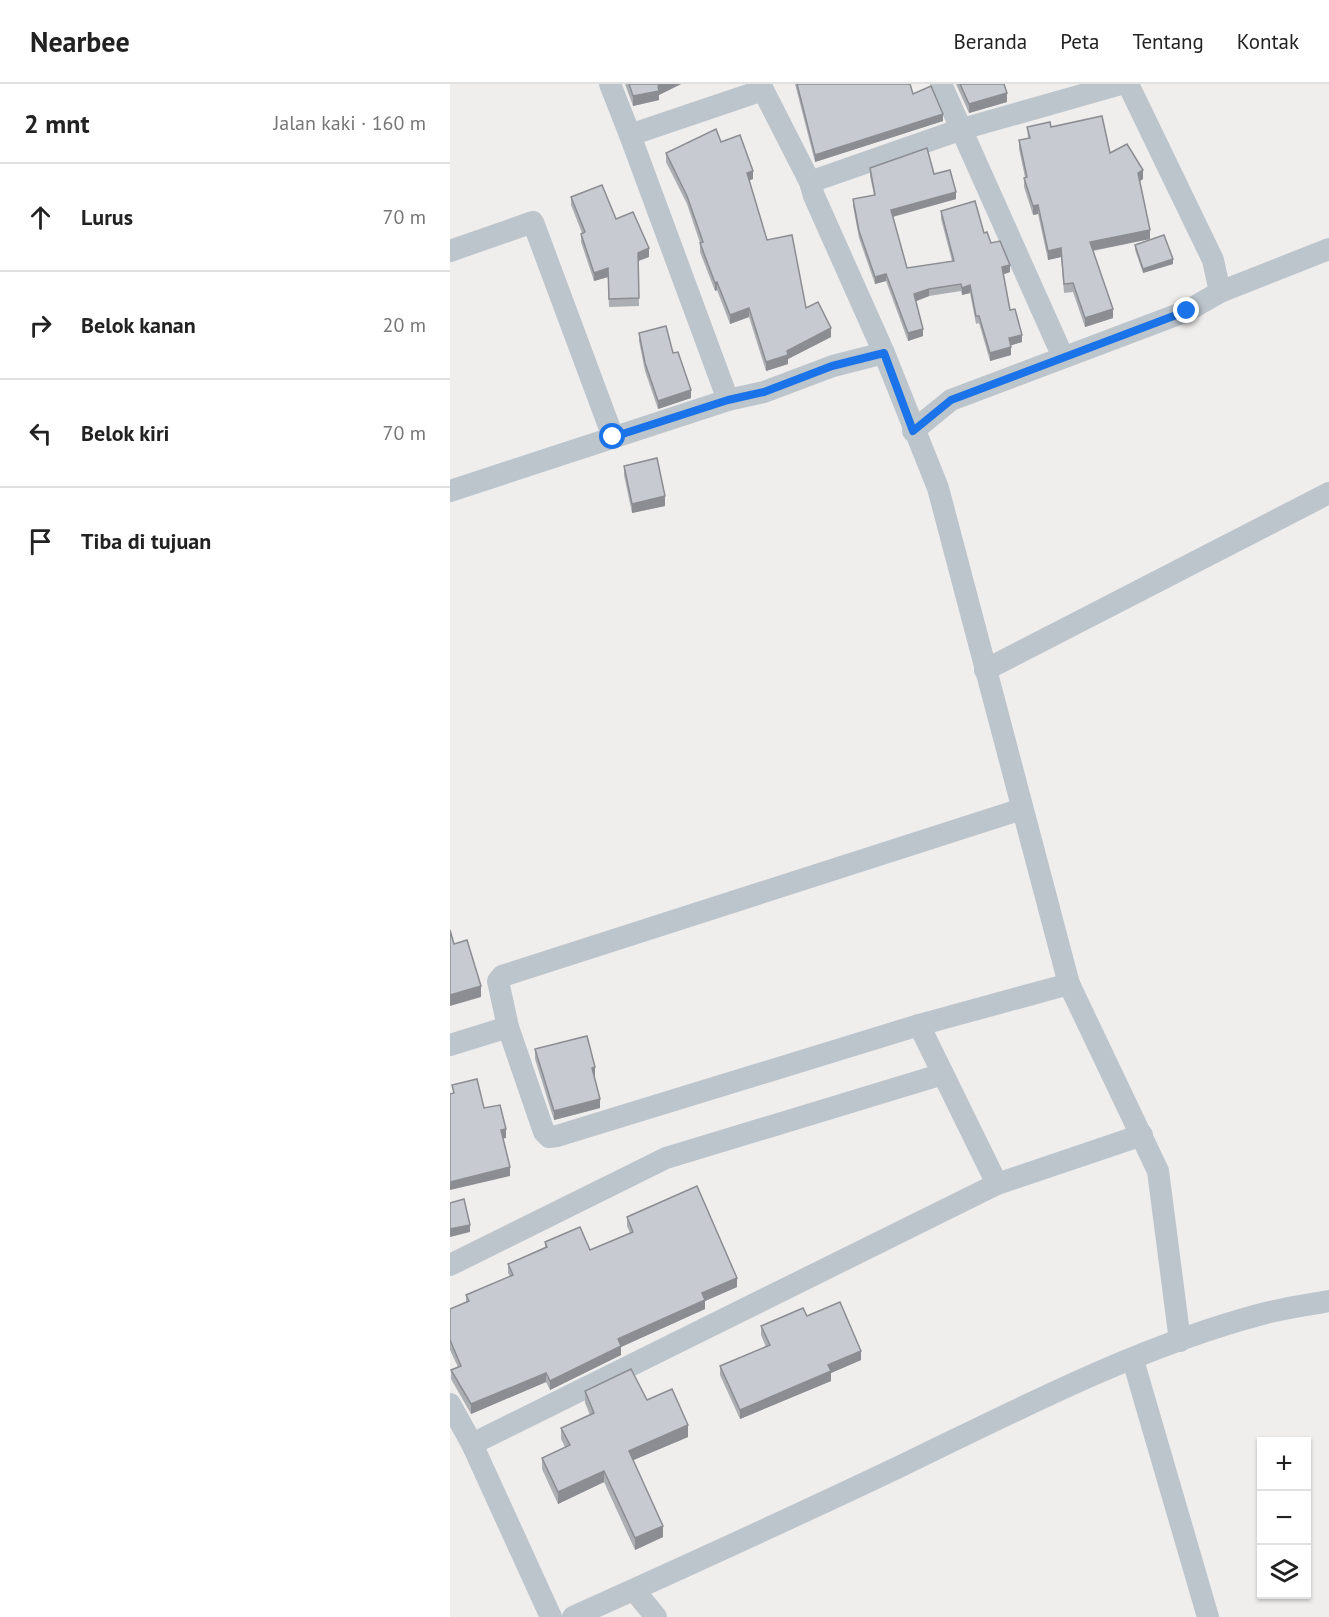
<!DOCTYPE html>
<html lang="id">
<head>
<meta charset="utf-8">
<style>
	body { margin:0; font-family:"PT Sans",sans-serif; background:#f2f2f2; color:#222 }
	.controls { position:absolute; right:18px; bottom:18px; display:grid; overflow:hidden; border-radius:0px; box-shadow:0 2px 4px #0004 }
	.controls button { width:54px; height:54px; display:grid; place-items:center; padding:0; border:0; border-bottom:2px solid #e0e0e0; background:#fff; color:#222; font:30px sans-serif }
	.stop { position:absolute; width:18px; height:18px; margin:-14px; border:4px solid #1a73e8; border-radius:50%; background:#fff }
	.stop.end { background:#1a73e8; border-color:#fff; box-shadow:0 2px 6px #0008 }
	.list { margin:0; padding:0; list-style:none }
	h2 { display:flex; justify-content:space-between; align-items:center; height:78px; margin:0; padding:0 24px; font-size:26px }
	h2 small { font-size:20px; font-weight:400; color:#767676 }
	.list li { display:grid; grid-template-columns:39px 1fr auto; gap:18px; align-items:center; box-sizing:border-box; height:108px; padding:0 24px; border-top:2px solid #e0e0e0 }
	.list b { display:block; font-size:22px; white-space:nowrap }
	.list em { font-size:20px; font-style:normal; color:#767676 }
	.icon { flex:none; width:33px; height:33px; fill:none; stroke:currentColor; stroke-width:2; stroke-linecap:round; stroke-linejoin:round }
	.map { position:relative; flex:none; width:879px; height:1533px; overflow:hidden }
	header { display:flex; align-items:center; gap:36px; box-sizing:border-box; height:84px; padding:0 30px; background:#fff; border-bottom:2px solid #e0e0e0 }
	header strong { font-size:28px }
	nav { display:flex; gap:33px; margin-inline-start:auto; font-size:21px }
	main { display:flex }
	aside { flex:1; background:#fff }
	.map>svg:first-child { display:block }
	.lines { fill:none; stroke-linecap:round; stroke-linejoin:round }
	.street { stroke:#bcc5cc; stroke-width:22 }
	.wall { fill:#abaeb3 }
	.shaded-wall { fill:#8b8d92 }
	.building { fill:#c7cad0; stroke:#8b8d92; stroke-width:1.5 }
	.route { stroke:#1a73e8; stroke-width:8 }
</style>
</head>
<body>
<header>
<strong>Nearbee</strong>
<nav><a>Beranda</a><a>Peta</a><a>Tentang</a><a>Kontak</a></nav>
</header>
<main>
<aside>
<h2>2 mnt<small>Jalan kaki · 160 m</small></h2>
<ul class="list">
<li><svg class="icon" aria-label="ahead" viewBox="0 0 24 24"><path d="M12 20V5M6 11l6-6 6 6"/></svg><div><b>Lurus</b></div><em>70 m</em></li>
<li><svg class="icon" aria-label="right" viewBox="0 0 24 24"><path d="M7 20v-9h11M14 6l5 5-5 5"/></svg><div><b>Belok kanan</b></div><em>20 m</em></li>
<li><svg class="icon" aria-label="left" viewBox="0 0 24 24"><path d="M17 20v-9H6M10 6l-5 5 5 5"/></svg><div><b>Belok kiri</b></div><em>70 m</em></li>
<li><svg class="icon" aria-label="arrive" viewBox="0 0 24 24"><path d="M6 21V4h12l-3 4 3 4H6"/></svg><div><b>Tiba di tujuan</b></div></li>
</ul>
</aside>
<div class="map">
<svg width="879" height="1533" viewBox="0 0 879 1533">
	<rect width="100%" height="100%" fill="#f0eded"/>
	<g class="lines">
		<g class="street">
			<polyline points="160,0 180,51"/>
			<polyline points="310,0 360,98 364,112 434,269 488,404 619,900 708,1087 730,1257"/>
			<polyline points="491,0 613,273"/>
			<polyline points="678,0 763,176 770,208"/>
			<polyline points="360,98 512,45 671,0"/>
			<polyline points="0,167 83,138 163,353"/>
			<polyline points="278,316 180,51 313,6"/>
			<polyline points="463,347 501,316 737,227 770,208 879,165"/>
			<polyline points="0,407 278,316 314,308 383,282 434,269"/>
			<polyline points="535,586 879,409"/>
			<polyline points="572,725 52,892 48,897 58,943 94,1048 99,1053 107,1052 469,941 619,900"/>
			<polyline points="469,941 547,1100"/>
			<polyline points="0,961 58,943"/>
			<polyline points="0,1181 216,1074 493,990"/>
			<polyline points="683,1276 758,1533"/>
			<polyline points="0,1320 22,1360 101,1533"/>
			<polyline points="22,1360 547,1100 692,1051"/>
			<polyline points="184,1506 206,1533"/>
			<path d="M123,1533C234,1483 344,1433 453,1381C569,1325 687,1263 812,1230C834,1224 857,1221 879,1217"/>
		</g>
	</g>
	<g class="wall">
		<polygon points="175,0 231,0 209,11 209,16 183,22"/>
		<polygon points="345,0 460,0 463,10 493,37 365,78"/>
		<polygon points="506,0 554,0 557,18 519,29"/>
		<polygon points="577,43 601,43 660,69 693,95 690,97 700,155 643,167 663,234 635,243 623,208 614,209 611,173 598,176 588,130 583,131 574,103 574,94 575,93 569,65 569,56 578,54"/>
		<polygon points="271,58 303,95 299,97 317,156 356,224 381,253 338,275 338,280 316,287 299,233 280,240 267,206 265,207 250,168 250,159 237,120 216,78 216,69"/>
		<polygon points="420,84 484,90 506,115 443,133 457,184 502,177 491,135 491,127 534,149 560,188 553,190 560,226 572,258 561,261 561,271 540,277 529,239 526,240 520,209 512,211 511,207 479,212 466,217 473,252 458,257 436,197 425,200 409,154 403,122 403,115 424,111 420,92"/>
		<polygon points="121,113 166,135 199,173 188,177 189,222 159,223 158,193 144,197 131,158 131,150 132,149 121,121"/>
		<polygon points="685,161 723,180 693,189 685,166"/>
		<polygon points="189,249 223,269 241,314 208,325 195,287 189,257"/>
		<polygon points="174,382 215,422 182,429 174,391"/>
		<polygon points="85,965 145,993 144,993 150,1024 104,1036 85,975"/>
		<polygon points="177,1133 287,1203 255,1217 255,1225 171,1263 171,1271 100,1306 96,1298 21,1330 1,1295 1,1286 8,1283 0,1266 0,1225 16,1218 16,1211 60,1192 58,1189 58,1180 95,1163 95,1158 140,1166 180,1149 177,1142"/>
		<polygon points="357,1232 411,1276 381,1289 381,1297 290,1335 270,1291 270,1282 316,1263 311,1251 311,1242"/>
		<polygon points="135,1307 197,1316 238,1353 183,1376 213,1453 185,1466 154,1398 108,1420 92,1385 92,1374 115,1363 111,1355 111,1344 140,1331 135,1319"/>
	</g>
	<g class="shaded-wall">
		<polygon points="212,0 231,0 209,11 209,16 183,22 183,12"/>
		<polygon points="557,9 557,18 519,29 519,20"/>
		<polygon points="493,30 493,37 365,78 365,71"/>
		<polygon points="693,86 693,95 688,98 688,89"/>
		<polygon points="303,87 303,95 297,97 297,89"/>
		<polygon points="506,108 506,115 441,133 441,126"/>
		<polygon points="588,121 588,130 583,131 583,122"/>
		<polygon points="700,146 700,155 640,167 640,158"/>
		<polygon points="199,164 199,173 188,177 188,169"/>
		<polygon points="611,164 611,173 598,176 598,167"/>
		<polygon points="723,175 723,180 693,189 693,185"/>
		<polygon points="560,181 560,188 552,191 552,183"/>
		<polygon points="158,184 158,193 144,197 144,189"/>
		<polygon points="436,190 436,197 425,200 425,193"/>
		<polygon points="267,198 267,206 265,207 265,199"/>
		<polygon points="520,201 520,209 512,211 512,204"/>
		<polygon points="479,205 479,212 464,218 464,210"/>
		<polygon points="299,224 299,233 280,240 280,231"/>
		<polygon points="663,225 663,234 635,243 635,234"/>
		<polygon points="381,244 381,253 338,275 338,280 316,287 316,278"/>
		<polygon points="473,245 473,252 458,257 458,249"/>
		<polygon points="572,251 572,258 559,262 559,254"/>
		<polygon points="561,263 561,271 540,277 540,269"/>
		<polygon points="241,306 241,314 208,325 208,317"/>
		<polygon points="215,412 215,422 182,429 182,420"/>
		<polygon points="31,902 31,913 0,922 0,911"/>
		<polygon points="145,983 145,993 142,993 142,984"/>
		<polygon points="150,1015 150,1024 104,1036 104,1027"/>
		<polygon points="56,1045 56,1054 51,1055 51,1046"/>
		<polygon points="60,1083 60,1092 0,1106 0,1098"/>
		<polygon points="20,1141 20,1148 0,1153 0,1145"/>
		<polygon points="287,1194 287,1203 255,1217 255,1225 171,1263 171,1271 100,1306 100,1297 168,1255 252,1209"/>
		<polygon points="411,1267 411,1276 381,1289 381,1297 290,1335 290,1326 378,1281"/>
		<polygon points="96,1289 96,1298 21,1330 21,1320"/>
		<polygon points="238,1341 238,1353 179,1378 179,1367"/>
		<polygon points="154,1387 154,1398 108,1420 108,1408"/>
		<polygon points="213,1442 213,1453 185,1466 185,1454"/>
	</g>
	<g class="building">
		<polygon points="179,0 212,0 208,2 209,7 183,12"/>
		<polygon points="347,0 460,0 463,10 481,2 493,30 365,71"/>
		<polygon points="510,0 554,0 557,9 519,20"/>
		<polygon points="652,32 660,69 677,60 693,86 688,89 700,146 640,158 663,225 635,234 623,199 614,200 611,164 598,167 588,121 583,122 574,94 577,93 569,56 580,54 577,43 600,38 601,43"/>
		<polygon points="266,45 271,58 290,51 303,87 297,89 317,156 342,151 356,224 368,218 381,244 337,267 338,271 316,278 299,224 280,231 267,198 265,199 250,159 253,158 237,112 216,69"/>
		<polygon points="477,64 484,90 500,86 506,108 441,126 457,184 504,177 491,127 525,117 534,149 537,148 541,159 550,157 560,181 552,183 560,226 565,225 572,251 559,254 561,263 540,269 529,232 526,232 520,201 512,204 511,200 479,205 464,210 473,245 458,249 436,190 425,193 409,147 403,115 425,111 420,84"/>
		<polygon points="152,101 166,135 183,128 199,164 188,169 189,214 159,215 158,184 144,189 131,150 135,148 121,113"/>
		<polygon points="714,151 723,175 693,185 685,161"/>
		<polygon points="216,242 223,269 228,268 241,306 208,317 195,279 189,249"/>
		<polygon points="207,374 215,412 182,420 174,382"/>
		<polygon points="0,846 4,860 17,856 31,902 0,911"/>
		<polygon points="137,952 145,983 142,984 150,1015 104,1027 85,965"/>
		<polygon points="27,995 34,1024 50,1021 56,1045 51,1046 60,1083 0,1098 0,1010 4,1009 2,1001"/>
		<polygon points="247,1102 287,1194 252,1209 255,1216 168,1255 171,1262 100,1297 96,1289 21,1320 1,1286 11,1282 0,1256 0,1225 19,1217 16,1211 63,1191 58,1180 97,1163 95,1158 130,1143 140,1166 183,1148 177,1133"/>
		<polygon points="14,1115 20,1141 0,1145 0,1119"/>
		<polygon points="390,1218 411,1267 378,1281 381,1287 290,1326 270,1282 320,1261 311,1242 353,1224 357,1232"/>
		<polygon points="181,1285 197,1316 222,1305 238,1341 179,1367 213,1442 185,1454 154,1387 108,1408 92,1374 120,1361 111,1344 144,1329 135,1307"/>
	</g>
	<g class="lines">
		<polyline class="route" points="163,353 278,316 314,308 382,282 434,269 463,347 501,316 737,227"/>
	</g>
</svg>
<div class="controls">
<button>+</button>
<button>−</button>
<button><svg class="icon" aria-label="layers" viewBox="0 0 24 24"><path d="M12 4l9 5-9 5-9-5zM3 14l9 5 9-5"/></svg></button>
</div>
<div class="stop" style="left:163px;top:353px"></div>
<div class="stop end" style="left:737px;top:227px"></div>
</div>
</main>
</body>
</html>
